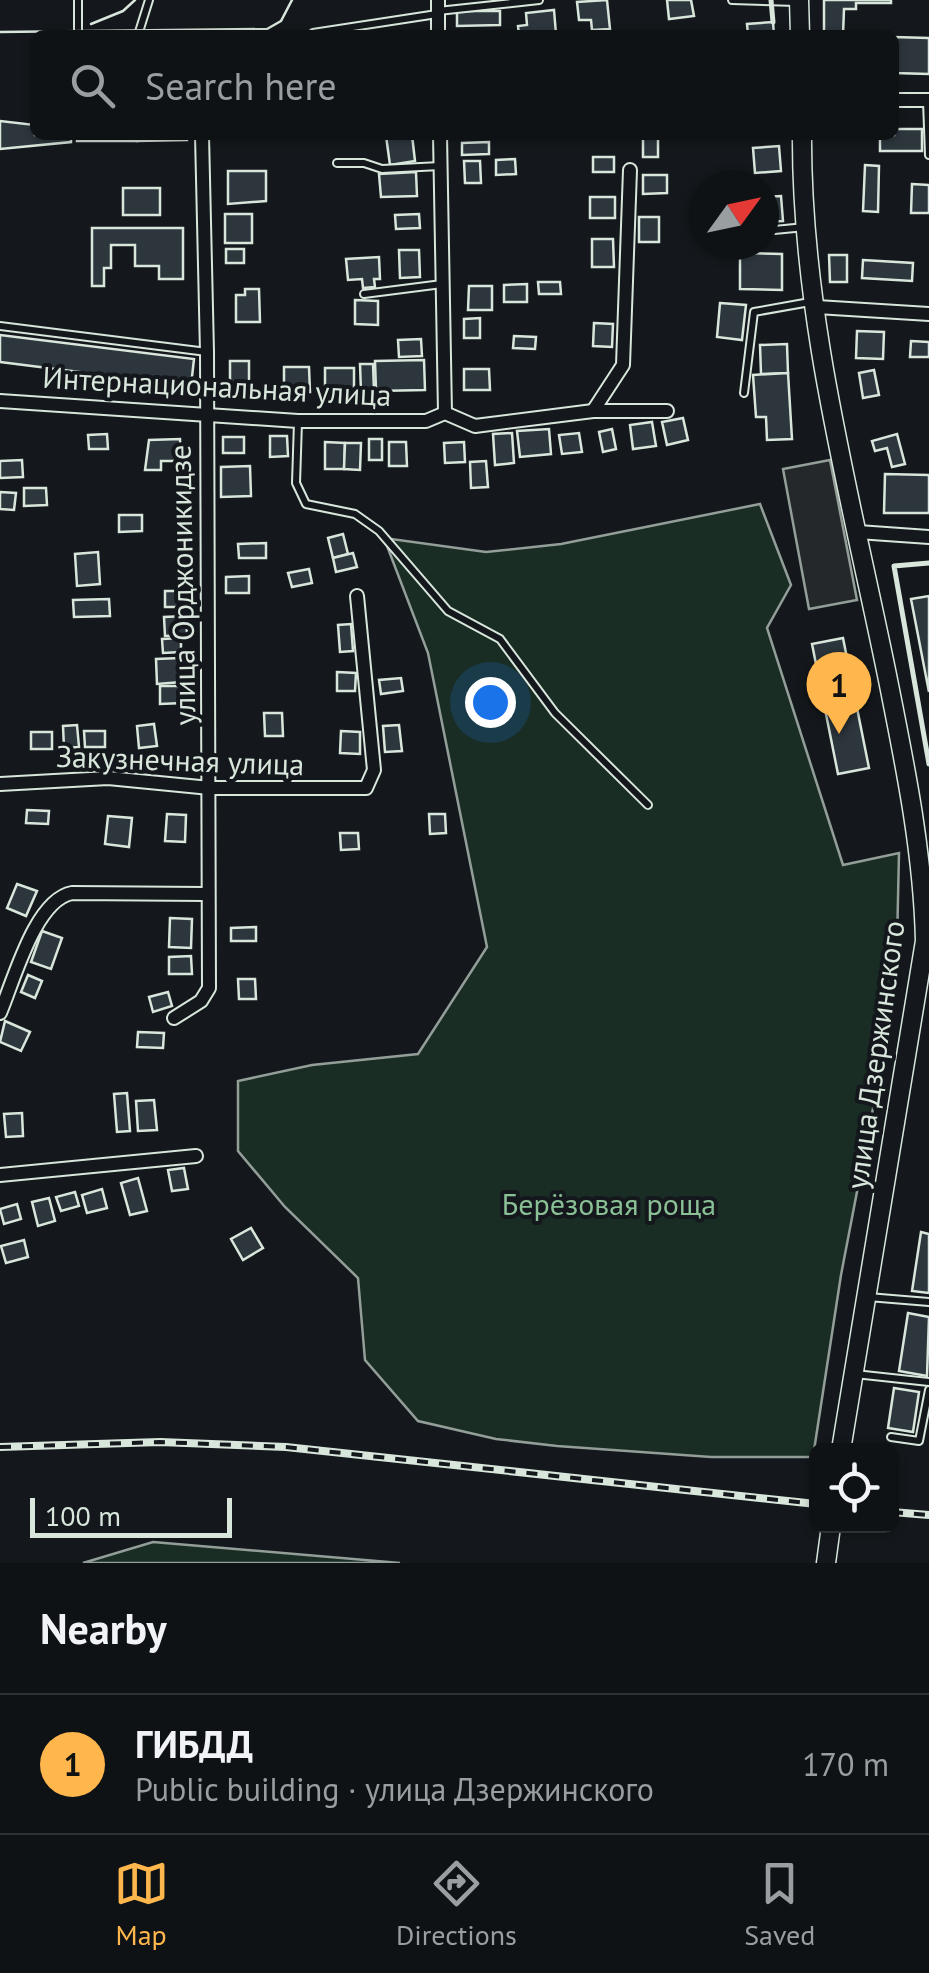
<!DOCTYPE html>
<html lang="en">
<head>
<meta charset="utf-8">
<style>
	body { margin:0; font-family:"PT Sans",sans-serif; background:#181b1e; color:#f1f3f6 }
	.controls { position:absolute; right:30px; bottom:30px; display:grid; overflow:hidden; border-radius:15px; box-shadow:0 2px 8px #0004 }
	.controls button { width:90px; height:90px; display:grid; place-items:center; padding:0; border:0; border-bottom:2px solid #2f3234; background:#0f1215; color:#f1f3f6; font:50px sans-serif }
	.compass { position:absolute; left:689px; top:170px; width:90px; height:90px; border-radius:50%; background:#0f1215; box-shadow:0 2px 8px #0004; rotate:57deg }
	.scale { position:absolute; left:30px; bottom:25px; width:202px; box-sizing:border-box; padding-left:10px; border:5px solid #d8e6dc; border-top:0; font-size:28px; line-height:35px; white-space:nowrap; color:#d8e6dc; -webkit-text-stroke:8px #14181c; paint-order:stroke }
	.you { position:absolute; left:490px; top:702px; width:35px; height:35px; margin:-25px; border:8px solid #fff; border-radius:50%; background:#1a73e8; box-shadow:0 0 0 15px #1a73e833 }
	.badge { display:grid; place-items:center; width:65px; height:65px; border-radius:50%; background:#ffb74d; color:#111; font-size:32px; font-weight:700 }
	.pin { position:absolute; translate:-50% -82px; filter:drop-shadow(0 2px 5px #0008) }
	.pin::after { content:''; position:absolute; top:52px; width:35px; height:30px; background:inherit; clip-path:polygon(0 0,100% 0,50% 100%) }
	.list { margin:0; padding:0; list-style:none }
	h2 { display:flex; justify-content:space-between; align-items:center; height:130px; margin:0; padding:0 40px; font-size:42px }
	h2 small { font-size:32px; font-weight:400; color:#9b9ea0 }
	.list li { display:grid; grid-template-columns:65px 1fr auto; gap:30px; align-items:center; box-sizing:border-box; height:140px; padding:0 40px; border-top:2px solid #2f3234 }
	.list b { display:block; font-size:38px; white-space:nowrap }
	.list p { margin:0; font-size:32px; white-space:nowrap; color:#9b9ea0 }
	.list em { font-size:32px; font-style:normal; color:#9b9ea0 }
	.icon { flex:none; width:55px; height:55px; fill:none; stroke:currentColor; stroke-width:2; stroke-linecap:round; stroke-linejoin:round }
	.map { position:relative; flex:none; width:929px; height:1563px; overflow:hidden }
	.search { position:absolute; background:#0f1215; box-shadow:0 2px 8px #0004; left:30px; right:30px; top:30px; height:110px; display:flex; align-items:center; gap:25px; box-sizing:border-box; padding:0 35px; border-radius:15px; color:#9b9ea0; font-size:38px }
	.sheet { height:270px; background:#0f1215 }
	nav { display:flex; justify-content:space-around; align-items:center; box-sizing:border-box; height:140px; border-top:2px solid #2f3234; background:#0f1215; font-size:28px; color:#9b9ea0 }
	nav a { display:grid; justify-items:center; gap:5px }
	nav .on { color:#ffb74d }
	.map>svg:first-child { display:block }
	.green { fill:#1a2d24; stroke:#939e99; stroke-width:2.5 }
	.parking { fill:#24282b; stroke:#939e99; stroke-width:2.5 }
	.building { fill:#2c363c; stroke:#d8e6dc; stroke-width:2.5 }
	.lines { fill:none; stroke-linecap:round; stroke-linejoin:round }
	.lane-casing { stroke:#d8e6dc; stroke-width:10 }
	.street-casing { stroke:#d8e6dc; stroke-width:16 }
	.secondary-casing { stroke:#d8e6dc; stroke-width:21 }
	.lane { stroke:#14181c; stroke-width:6 }
	.street { stroke:#14181c; stroke-width:12 }
	.secondary { stroke:#14181c; stroke-width:18 }
	.tram { stroke:#d8e6dc; stroke-width:2.5 }
	.rail-casing { stroke:#d8e6dc; stroke-width:8 }
	.rail { stroke:#14181c; stroke-width:4; stroke-dasharray:11; stroke-linecap:butt }
	.wall { stroke:#d8e6dc; stroke-width:5 }
	.labels { text-anchor:middle; stroke-width:8; stroke-linejoin:round; paint-order:stroke }
	.street-label { font-size:30px; fill:#d8e6dc; stroke:#14181c }
	.park-label { font-size:30px; fill:#8ac095; stroke:#14181c }
</style>
</head>
<body>
<div class="map">
<svg width="929" height="1563" viewBox="0 0 929 1563">
	<rect width="100%" height="100%" fill="#14181c"/>
	<g class="green">
		<polygon points="760,504 791,585 767,628 843,865 899,853 896,989 841,1275 813,1457 711,1457 557,1446 496,1439 418,1421 365,1360 358,1278 285,1207 238,1151 238,1081 312,1065 418,1054 487,947 428,653 384,538 486,552 561,544"/>
		<polygon points="153,1542 400,1563 83,1563"/>
	</g>
	<polygon class="parking" points="830,460 857,600 809,609 783,469"/>
	<g class="building">
		<polygon points="607,0 610,29 592,30 591,20 579,20 577,2"/>
		<polygon points="667,0 691,0 694,16 669,19"/>
		<polygon points="824,0 891,0 891,3 856,3 856,9 844,9 843,35 824,35"/>
		<polygon points="554,10 556,34 519,35 518,26 527,25 526,13"/>
		<polygon points="457,11 500,11 500,25 457,26"/>
		<polygon points="773,22 774,35 748,35 747,24"/>
		<polygon points="894,37 929,38 929,74 894,73"/>
		<polygon points="0,121 35,125 35,135 71,135 71,142 0,149"/>
		<polygon points="894,129 922,129 922,151 880,151 880,135 894,135"/>
		<rect x="77" y="135" width="60" height="6"/>
		<polygon points="137,135 187,135 187,140 137,141"/>
		<polygon points="412,135 415,161 390,165 386,136"/>
		<rect x="643" y="135" width="15" height="22"/>
		<polygon points="489,142 489,154 462,155 462,143"/>
		<polygon points="779,146 781,171 755,173 753,148"/>
		<rect x="593" y="157" width="21" height="15"/>
		<polygon points="515,159 516,174 496,175 496,160"/>
		<polygon points="464,161 480,161 481,183 465,183"/>
		<polygon points="865,165 879,166 878,212 863,211"/>
		<polygon points="228,171 266,171 266,201 228,204"/>
		<polygon points="416,172 417,196 381,197 379,174"/>
		<polygon points="643,175 667,175 667,193 643,194"/>
		<polygon points="912,184 929,185 929,213 911,213"/>
		<rect x="123" y="188" width="37" height="27"/>
		<polygon points="781,196 783,221 764,222 764,197"/>
		<rect x="590" y="197" width="25" height="21"/>
		<rect x="225" y="214" width="27" height="29"/>
		<polygon points="419,214 420,228 396,229 395,215"/>
		<rect x="639" y="217" width="20" height="25"/>
		<polygon points="92,228 183,228 183,279 159,279 159,266 135,266 135,245 111,245 111,268 104,268 104,286 92,286"/>
		<polygon points="592,239 613,239 614,267 592,267"/>
		<rect x="226" y="249" width="18" height="14"/>
		<polygon points="399,250 419,250 420,277 400,278"/>
		<polygon points="740,253 782,254 782,290 740,289"/>
		<polygon points="829,255 847,255 847,282 830,282"/>
		<polygon points="379,257 380,279 374,279 375,287 363,288 362,279 348,280 346,259"/>
		<polygon points="863,260 913,263 912,281 862,278"/>
		<polygon points="538,282 560,282 561,294 539,294"/>
		<polygon points="527,284 527,302 504,302 504,285"/>
		<polygon points="469,286 492,286 492,310 468,310"/>
		<polygon points="245,289 259,289 260,322 236,322 236,295 245,295"/>
		<polygon points="355,300 378,301 378,325 355,324"/>
		<polygon points="720,303 746,305 742,340 717,337"/>
		<polygon points="480,318 480,338 464,338 464,319"/>
		<polygon points="594,323 613,324 612,347 593,346"/>
		<polygon points="857,331 884,332 883,359 856,358"/>
		<polygon points="0,335 194,359 191,386 0,362"/>
		<polygon points="514,336 536,337 535,349 513,348"/>
		<polygon points="421,339 422,356 399,357 398,340"/>
		<polygon points="911,341 929,342 929,357 910,357"/>
		<polygon points="787,344 788,373 761,374 760,345"/>
		<polygon points="424,360 425,390 376,391 375,361"/>
		<rect x="230" y="361" width="19" height="30"/>
		<polygon points="360,364 373,364 374,391 361,392"/>
		<polygon points="284,367 309,367 310,392 284,392"/>
		<rect x="325" y="368" width="29" height="24"/>
		<polygon points="464,369 489,369 490,390 464,390"/>
		<polygon points="874,370 879,395 863,398 859,373"/>
		<polygon points="788,373 792,439 767,440 766,417 756,417 753,375"/>
		<polygon points="683,418 688,440 667,445 662,422"/>
		<polygon points="652,422 656,446 633,449 630,425"/>
		<polygon points="549,429 551,454 520,457 517,431"/>
		<polygon points="612,429 616,449 603,452 599,432"/>
		<polygon points="512,433 514,463 495,465 493,434"/>
		<polygon points="579,433 582,452 562,454 559,435"/>
		<polygon points="107,434 108,449 89,449 88,435"/>
		<polygon points="897,434 905,464 892,467 887,448 875,451 872,441"/>
		<polygon points="270,436 287,436 288,456 270,457"/>
		<rect x="223" y="437" width="21" height="16"/>
		<polygon points="180,439 181,461 161,461 161,470 145,470 149,440"/>
		<rect x="369" y="439" width="13" height="21"/>
		<polygon points="325,442 345,443 344,469 325,469"/>
		<polygon points="389,442 406,442 407,466 389,466"/>
		<polygon points="464,442 465,462 445,463 444,443"/>
		<polygon points="345,443 361,443 360,470 344,469"/>
		<polygon points="22,460 23,477 0,478 0,461"/>
		<polygon points="486,461 488,487 471,488 470,462"/>
		<polygon points="250,466 251,496 221,497 221,467"/>
		<polygon points="885,474 929,475 929,513 884,513"/>
		<polygon points="24,488 46,488 47,505 24,506"/>
		<polygon points="0,492 16,493 14,510 0,509"/>
		<polygon points="119,515 142,515 142,531 119,532"/>
		<polygon points="343,534 348,554 333,558 328,538"/>
		<polygon points="266,543 266,558 239,558 238,544"/>
		<polygon points="98,552 100,584 77,586 75,554"/>
		<polygon points="353,553 357,567 336,572 333,558"/>
		<polygon points="309,569 312,583 292,587 288,573"/>
		<polygon points="249,576 249,593 226,593 226,577"/>
		<polygon points="165,591 183,591 184,607 165,607"/>
		<polygon points="929,596 929,692 911,599"/>
		<polygon points="109,599 110,616 74,617 73,600"/>
		<polygon points="186,616 187,635 165,636 164,617"/>
		<polygon points="351,624 353,651 340,652 338,625"/>
		<polygon points="181,638 181,652 163,653 162,639"/>
		<polygon points="843,638 869,768 838,774 812,644"/>
		<polygon points="180,658 182,682 157,684 156,659"/>
		<polygon points="337,672 356,673 355,691 337,691"/>
		<polygon points="401,678 403,691 381,694 379,680"/>
		<polygon points="160,686 182,686 183,703 160,704"/>
		<polygon points="264,713 282,713 283,736 265,736"/>
		<polygon points="154,724 157,746 139,748 137,726"/>
		<polygon points="77,725 79,747 64,748 63,726"/>
		<polygon points="399,725 402,751 385,752 383,726"/>
		<polygon points="84,731 105,731 105,747 85,747"/>
		<polygon points="341,731 360,732 360,754 340,753"/>
		<rect x="31" y="732" width="21" height="17"/>
		<polygon points="27,810 49,811 48,824 26,823"/>
		<polygon points="167,814 186,815 185,842 165,841"/>
		<polygon points="429,814 445,814 446,833 430,834"/>
		<polygon points="108,816 132,818 129,847 105,844"/>
		<polygon points="340,833 358,833 359,849 341,850"/>
		<polygon points="17,884 37,891 26,916 7,908"/>
		<polygon points="170,918 192,919 191,948 169,947"/>
		<polygon points="256,927 256,941 231,941 231,928"/>
		<polygon points="42,931 62,938 51,969 31,962"/>
		<polygon points="191,956 192,974 169,974 169,957"/>
		<polygon points="28,975 42,981 35,998 21,992"/>
		<polygon points="238,979 255,979 256,999 239,999"/>
		<polygon points="168,992 172,1006 153,1012 149,997"/>
		<polygon points="5,1021 30,1032 21,1051 0,1042"/>
		<polygon points="138,1032 164,1033 163,1048 137,1047"/>
		<polygon points="127,1093 130,1131 117,1132 114,1094"/>
		<polygon points="154,1100 157,1130 138,1131 136,1101"/>
		<polygon points="22,1113 23,1136 6,1137 4,1114"/>
		<polygon points="184,1168 188,1189 172,1191 168,1170"/>
		<polygon points="138,1178 147,1211 130,1215 121,1183"/>
		<polygon points="102,1189 107,1208 87,1213 82,1195"/>
		<polygon points="75,1192 79,1206 61,1211 56,1197"/>
		<polygon points="49,1198 55,1221 38,1226 32,1202"/>
		<polygon points="17,1204 21,1219 4,1224 0,1209"/>
		<polygon points="251,1228 263,1248 243,1260 231,1239"/>
		<polygon points="921,1232 929,1234 929,1293 912,1291"/>
		<polygon points="24,1240 28,1257 6,1263 1,1246"/>
		<polygon points="908,1313 929,1317 927,1376 899,1371"/>
		<polygon points="894,1388 919,1392 913,1432 888,1428"/>
	</g>
	<g class="lines">
		<defs>
			<g id="lane">
				<polyline points="732,0 797,2"/>
				<polyline points="438,11 539,0"/>
				<polyline points="313,33 437,14"/>
				<polyline points="78,35 78,0"/>
				<polyline points="138,35 149,0"/>
				<polyline points="927,101 929,155"/>
				<polyline points="337,163 364,163 382,169 440,166"/>
				<polyline points="764,231 805,227"/>
				<polyline points="364,294 442,284"/>
				<polyline points="0,326 207,352"/>
				<polyline points="744,393 754,312 810,302"/>
				<polyline points="298,422 296,483 306,504 355,514 379,531 448,611 500,639 555,713 648,805"/>
				<polyline points="868,1297 929,1302"/>
				<polyline points="855,1374 929,1382"/>
				<polyline points="891,1437 919,1441 929,1390"/>
			</g>
			<g id="street">
				<polyline points="438,0 438,35"/>
				<polyline points="894,100 929,100"/>
				<polyline points="440,135 445,413"/>
				<polyline points="817,307 929,314"/>
				<polyline points="0,401 298,421 426,421 445,413 475,426 593,411 667,411"/>
				<polyline points="593,411 623,365 630,170"/>
				<polyline points="858,532 929,537"/>
				<polyline points="0,784 108,778 210,788 366,788 374,770 357,596"/>
				<path d="M0,1013C14,980 35,900 72,893L205,894"/>
				<polyline points="174,1018 201,1001 209,988 207,352 202,135"/>
				<polyline points="0,1175 196,1156"/>
			</g>
			<g id="secondary">
				<polyline points="799,0 800,35"/>
				<path d="M802,135C801,320 853,505 889,685C906,770 923,854 925,941L841,1450"/>
				<polyline points="826,1563 831,1526"/>
			</g>
		</defs>
		<use href="#lane" class="lane-casing"/>
		<use href="#street" class="street-casing"/>
		<use href="#secondary" class="secondary-casing"/>
		<use href="#lane" class="lane"/>
		<use href="#street" class="street"/>
		<use href="#secondary" class="secondary"/>
		<g class="tram">
			<polyline points="91,24 123,11 135,0"/>
			<polyline points="0,32 267,29 281,21 292,0"/>
		</g>
		<defs>
			<g id="rail">
				<polyline points="0,1447 160,1442 286,1447 816,1504"/>
				<polyline points="892,1512 929,1515"/>
			</g>
		</defs>
		<use href="#rail" class="rail-casing"/>
		<use href="#rail" class="rail"/>
		<g class="wall">
			<polyline points="771,0 773,22"/>
			<polyline points="929,563 894,566 929,764"/>
		</g>
	</g>
	<g class="labels">
		<g class="street-label">
			<text transform="translate(217 387) rotate(3)" y="10">Интернациональная улица</text>
			<text transform="translate(183 585) rotate(-91)" y="10">улица Орджоникидзе</text>
			<text transform="translate(180 761) rotate(2)" y="10">Закузнечная улица</text>
			<text transform="translate(876 1055) rotate(-82)" y="10">улица Дзержинского</text>
		</g>
		<g class="park-label">
			<text x="609" y="1215">Берёзовая роща</text>
		</g>
	</g>
</svg>
<div class="controls">
<button><svg class="icon" aria-label="locate" viewBox="0 0 24 24"><circle cx="12" cy="12" r="6"/><path d="M12 2v4M12 18v4M2 12h4M18 12h4"/></svg></button>
</div>
<svg class="compass" viewBox="-18 -18 36 36"><path d="M0-13l5 13h-10z" fill="#e53935"/><path d="M0 13l5-13h-10z" fill="#9b9ea0"/></svg>
<div class="scale">100 m</div>
<div class="you"></div>
<div class="pin badge" style="left:839px;top:734px">1</div>
<div class="search"><svg class="icon" aria-label="search" viewBox="0 0 24 24"><circle cx="10" cy="10" r="6"/><path d="M15 15l6 6"/></svg>Search here</div>
</div>
<section class="sheet">
<h2>Nearby<small></small></h2>
<ul class="list">
<li><span class="badge">1</span><div><b>ГИБДД</b><p>Public building · улица Дзержинского</p></div><em>170 m</em></li>
</ul>
</section>
<nav>
<a class="on"><svg class="icon" aria-label="map" viewBox="0 0 24 24"><path d="M3 6l6-2 6 2 6-2v14l-6 2-6-2-6 2zM9 4v14M15 6v14"/></svg>Map</a>
<a><svg class="icon" aria-label="directions" viewBox="0 0 24 24"><path d="M12 3l9 9-9 9-9-9zM9 14v-3h6M13 9l2 2-2 2"/></svg>Directions</a>
<a><svg class="icon" aria-label="saved" viewBox="0 0 24 24"><path d="M7 4h10v16l-5-4-5 4z"/></svg>Saved</a>
</nav>
</body>
</html>
